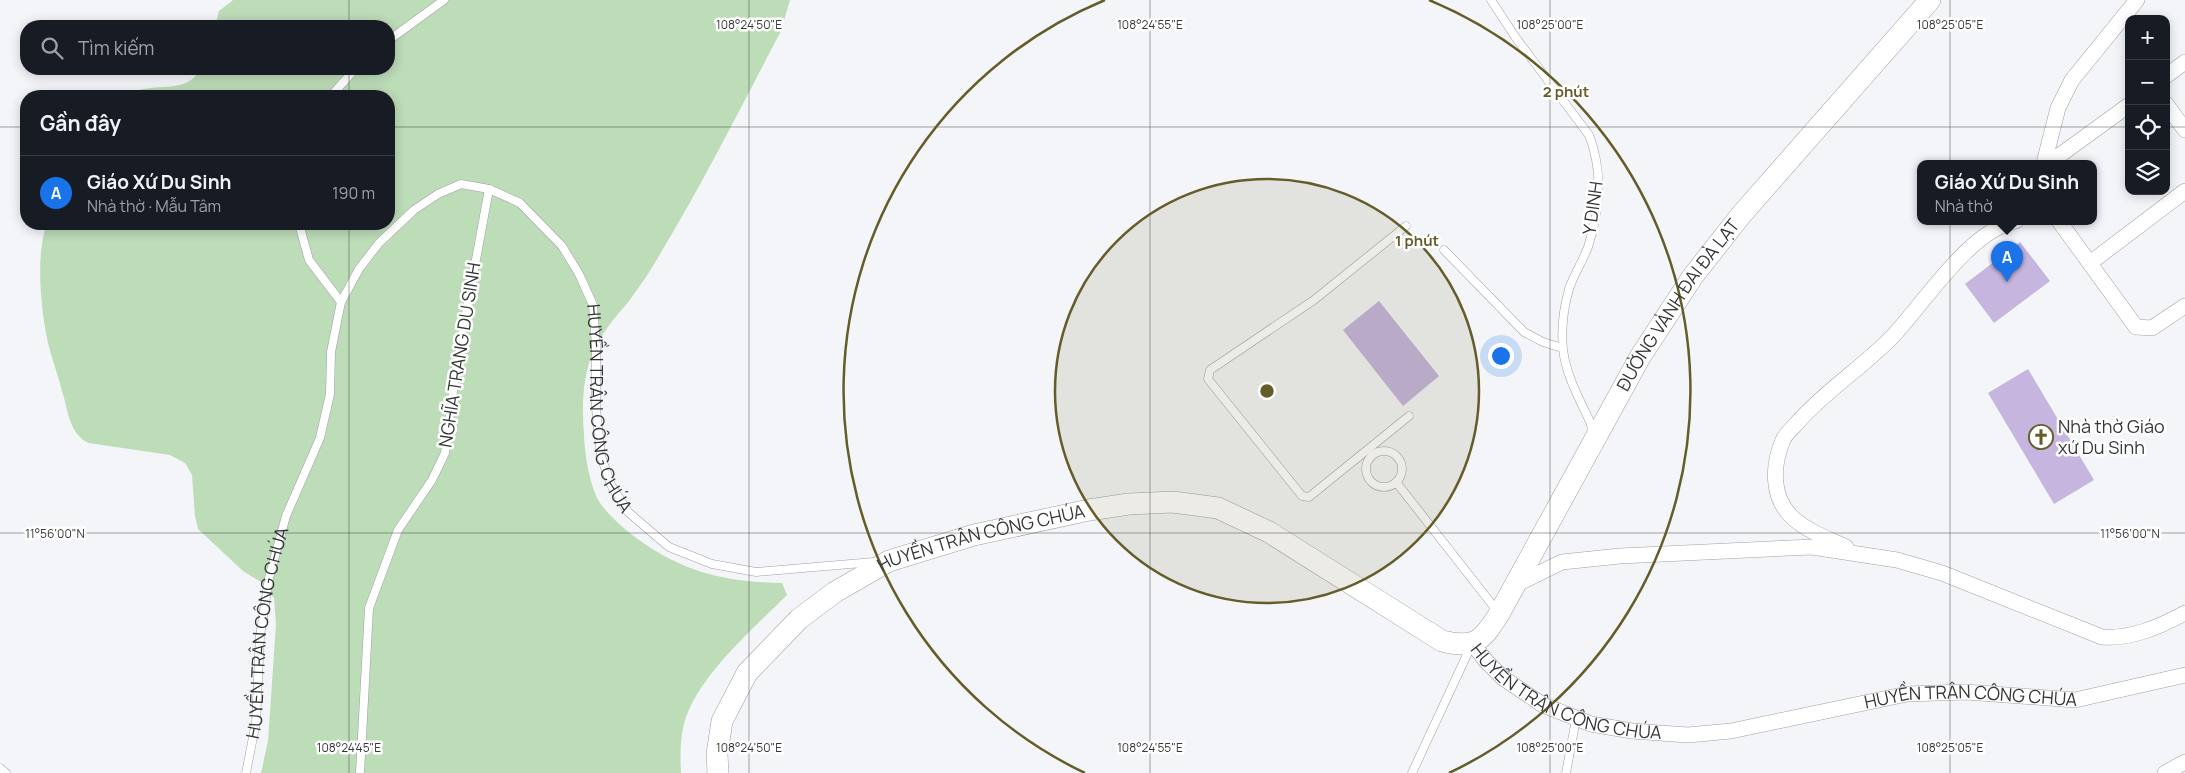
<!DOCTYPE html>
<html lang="vi">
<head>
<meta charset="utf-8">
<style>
	body { margin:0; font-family:Manrope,sans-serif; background:#242831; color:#f1f3f6 }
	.controls { position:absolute; right:15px; top:15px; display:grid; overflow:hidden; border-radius:10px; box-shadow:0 2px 12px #0003 }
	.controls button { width:45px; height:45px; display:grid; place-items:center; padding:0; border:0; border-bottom:1px solid #363941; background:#171b24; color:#f1f3f6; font:25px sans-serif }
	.you { position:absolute; left:1500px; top:355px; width:18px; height:18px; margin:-12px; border:4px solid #fff; border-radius:50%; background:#1a73e8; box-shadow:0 0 0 8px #1a73e833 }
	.badge { display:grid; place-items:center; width:32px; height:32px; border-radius:50%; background:#1a73e8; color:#fff; font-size:16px; font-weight:700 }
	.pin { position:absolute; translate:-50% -41px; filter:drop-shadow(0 1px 2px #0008) }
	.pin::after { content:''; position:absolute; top:26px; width:18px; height:15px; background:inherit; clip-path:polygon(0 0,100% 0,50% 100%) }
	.popup { position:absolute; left:1917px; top:160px; width:180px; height:65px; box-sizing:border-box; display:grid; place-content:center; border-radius:10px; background:#171b24; filter:drop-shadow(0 1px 4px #0005); font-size:16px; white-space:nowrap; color:#9ea1a6 }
	.popup b { font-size:19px; color:#f1f3f6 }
	.popup::after { content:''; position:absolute; left:50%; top:100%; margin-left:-10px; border:10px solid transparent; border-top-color:#171b24 }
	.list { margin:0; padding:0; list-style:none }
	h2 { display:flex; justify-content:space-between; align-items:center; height:65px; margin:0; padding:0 20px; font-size:21px }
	h2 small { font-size:16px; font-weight:400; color:#9ea1a6 }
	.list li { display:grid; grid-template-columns:32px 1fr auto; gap:15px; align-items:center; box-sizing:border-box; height:75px; padding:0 20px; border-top:1px solid #363941 }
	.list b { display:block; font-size:19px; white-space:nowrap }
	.list p { margin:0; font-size:16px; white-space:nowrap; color:#9ea1a6 }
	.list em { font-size:16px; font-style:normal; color:#9ea1a6 }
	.icon { flex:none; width:28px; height:28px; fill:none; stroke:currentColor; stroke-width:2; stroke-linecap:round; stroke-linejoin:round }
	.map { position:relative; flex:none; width:2185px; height:773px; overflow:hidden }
	.search { position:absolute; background:#171b24; box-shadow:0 2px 12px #0003; left:20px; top:20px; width:375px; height:55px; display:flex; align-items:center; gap:12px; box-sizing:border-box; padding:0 18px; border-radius:20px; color:#9ea1a6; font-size:19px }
	.panel { position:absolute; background:#171b24; box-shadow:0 2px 12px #0003; left:20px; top:90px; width:375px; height:140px; border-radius:20px }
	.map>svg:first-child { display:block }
	.green { fill:#bddcb8 }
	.building { fill:#c5b5df }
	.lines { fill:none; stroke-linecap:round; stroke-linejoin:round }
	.lane-casing { stroke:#9fa0a4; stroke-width:9 }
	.street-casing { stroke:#9fa0a4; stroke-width:16 }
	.secondary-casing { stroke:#9fa0a4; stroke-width:22 }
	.lane { stroke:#fff; stroke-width:8 }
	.street { stroke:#fff; stroke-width:15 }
	.secondary { stroke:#fff; stroke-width:21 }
	.ticks { fill:none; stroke:#363738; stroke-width:1; stroke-opacity:0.45 }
	.ring { fill:none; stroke:#645d29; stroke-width:2.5 }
	.labels { text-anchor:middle; stroke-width:5; stroke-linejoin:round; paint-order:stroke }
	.street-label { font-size:18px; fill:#363738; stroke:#fff }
	.poi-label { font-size:18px; fill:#363738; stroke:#fff; text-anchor:start }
	.ticks-label { font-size:12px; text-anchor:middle; fill:#363738; stroke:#fff; stroke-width:5; stroke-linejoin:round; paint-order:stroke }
	.centre { fill:#645d29; stroke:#fff; stroke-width:2.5 }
	.ring-label { font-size:15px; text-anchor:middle; font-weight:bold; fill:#645d29; stroke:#fff; stroke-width:5; stroke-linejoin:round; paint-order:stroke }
</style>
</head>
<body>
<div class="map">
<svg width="2185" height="773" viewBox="0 0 2185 773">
	<rect width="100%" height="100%" fill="#f4f5f9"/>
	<path class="green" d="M233,0H790L781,31C742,105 704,181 660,254C651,270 640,286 629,301C614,319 600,334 591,357C582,383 582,409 584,436C585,456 589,480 597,498C604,511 620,525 631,534C679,571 722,582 782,583L787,595C754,628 706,669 688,712C680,731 680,753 681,773H261L268,741L276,624L274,598L261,582L243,571L198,529L195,516L192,475L185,463L170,455L89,443C69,435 68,409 62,391C58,375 52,359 48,343C41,311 35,254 47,224H389V96H126C146,82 174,92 191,80C195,77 199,72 202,69H389V26H215L219,11Z"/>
	<g class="building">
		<polygon points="2020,242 2050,281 1994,323 1965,284"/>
		<polygon points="1379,301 1439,376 1403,406 1343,330"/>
		<polygon points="2028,369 2094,480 2054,504 1988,393"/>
	</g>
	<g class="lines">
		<defs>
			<g id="lane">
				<path d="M1491,0L1516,38L1589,135C1603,171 1600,211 1588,247C1583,261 1574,274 1569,289C1564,307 1561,330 1563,349C1566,376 1580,400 1591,424L1592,433"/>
				<polyline points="389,40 444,0"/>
				<polyline points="331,96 355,69"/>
				<polyline points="299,224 309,260 341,302"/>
				<polyline points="1406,226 1314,300 1210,370 1208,379 1302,496 1309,497 1409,416"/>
				<polyline points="1444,250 1524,332 1543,342 1562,348"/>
				<circle cx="1384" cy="469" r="18"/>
				<polyline points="1396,482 1498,612"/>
				<polyline points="0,768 6,773"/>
				<path id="s1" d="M246,773L256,722L260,636L269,578L286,516L320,438L330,394L331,352L341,302L359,269L379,243L414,210L438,194L461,184L489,189L520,203L562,246L579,274L593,305L596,346V408L601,456L611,485L628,512L669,547L712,564L756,572L874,562"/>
				<polyline points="360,773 369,608 398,530 432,480 445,453 456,368 489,189"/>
				<polyline points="1412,773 1471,646"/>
				<polyline points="1566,773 1576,719"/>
			</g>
			<g id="street">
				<polyline points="2166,76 2185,62"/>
				<polyline points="2166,104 2185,130"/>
				<polyline points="2044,163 2058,108 2072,80 2137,0"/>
				<polyline points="2049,163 2129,105"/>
				<polyline points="2059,221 2136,327 2152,328 2185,306"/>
				<polyline points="2090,263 2185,191"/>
				<path d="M1846,547C1829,539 1807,531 1793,518C1771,498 1772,466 1783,440C1785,434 1793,428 1797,423C1826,390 1863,367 1893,336C1925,302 1970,230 2016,221"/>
				<path d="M1515,585L1562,562L1620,556L1812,547L1897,560L1942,573L2102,637C2132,639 2159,627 2185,613"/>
				<path id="s2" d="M1472,643L1486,661L1503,678L1543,705L1591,724L1632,731L1688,735L1731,731L1907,694L1966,692L2075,700L2185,675"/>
				<polyline points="2165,773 2185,762"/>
			</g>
			<g id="secondary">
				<path id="s3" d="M718,773L717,754L722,721L747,673L799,619L835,592L889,561L974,535L1089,510L1129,504L1173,502L1218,508L1269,532L1442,641C1475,649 1482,641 1499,614L1640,357L1693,276L1741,215L1930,0"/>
			</g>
		</defs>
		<use href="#lane" class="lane-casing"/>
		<use href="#street" class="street-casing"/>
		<use href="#secondary" class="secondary-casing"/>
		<use href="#lane" class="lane"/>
		<use href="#street" class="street"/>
		<use href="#secondary" class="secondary"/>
	</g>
	<path class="ticks" d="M349,0V26M749,0V773M1150,0V773M1550,0V773M1950,0V773M349,69V96M0,127H26M389,127H2129M2166,127H2185M349,224V773M0,533H2185"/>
	<circle cx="1267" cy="391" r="212" fill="#645d29" fill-opacity=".12"/>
	<g class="ring">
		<circle cx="1267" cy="391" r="212"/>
		<path d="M1085 773A423 423 0 0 1 1105 0M1429 0A423 423 0 0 1 1449 773"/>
	</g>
	<defs>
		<symbol id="church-ring" viewBox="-11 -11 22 22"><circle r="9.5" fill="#fff" stroke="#645d29" stroke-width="1.5"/><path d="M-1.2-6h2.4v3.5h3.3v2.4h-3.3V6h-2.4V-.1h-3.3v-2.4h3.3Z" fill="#645d29"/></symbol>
	</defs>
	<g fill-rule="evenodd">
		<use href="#church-ring" x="2027" y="423" width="28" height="28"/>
	</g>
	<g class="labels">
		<g class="street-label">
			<text transform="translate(1593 208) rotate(-82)" y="6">Y DINH</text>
			<text dy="6" stroke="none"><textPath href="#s3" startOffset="1314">ĐƯỜNG VÀNH ĐAI ĐÀ LẠT</textPath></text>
			<text transform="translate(460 355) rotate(-81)" y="6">NGHĨA TRANG DU SINH</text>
			<text dy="6" stroke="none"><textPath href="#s1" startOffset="952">HUYỀN TRÂN CÔNG CHÚA</textPath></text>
			<text dy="6" stroke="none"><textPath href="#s3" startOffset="384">HUYỀN TRÂN CÔNG CHÚA</textPath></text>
			<text dy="6" stroke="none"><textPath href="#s1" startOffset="142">HUYỀN TRÂN CÔNG CHÚA</textPath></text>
			<text dy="6" stroke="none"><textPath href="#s2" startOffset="111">HUYỀN TRÂN CÔNG CHÚA</textPath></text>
			<text dy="6" stroke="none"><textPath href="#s2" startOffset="531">HUYỀN TRÂN CÔNG CHÚA</textPath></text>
		</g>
		<g class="poi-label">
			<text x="2058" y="433">Nhà thờ Giáo<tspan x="2058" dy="21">xứ Du Sinh</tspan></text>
		</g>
	</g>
	<g class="ticks-label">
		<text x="749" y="29">108°24'50"E</text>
		<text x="1150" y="29">108°24'55"E</text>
		<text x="1550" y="29">108°25'00"E</text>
		<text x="1950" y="29">108°25'05"E</text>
		<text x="55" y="538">11°56'00"N</text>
		<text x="2130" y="538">11°56'00"N</text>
		<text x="349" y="752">108°24'45"E</text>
		<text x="749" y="752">108°24'50"E</text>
		<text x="1150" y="752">108°24'55"E</text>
		<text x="1550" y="752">108°25'00"E</text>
		<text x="1950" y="752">108°25'05"E</text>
	</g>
	<circle cx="1267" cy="391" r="8" class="centre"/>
	<g class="ring-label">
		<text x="1566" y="97">2 phút</text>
		<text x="1417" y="246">1 phút</text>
	</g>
</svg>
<div class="controls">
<button>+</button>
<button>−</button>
<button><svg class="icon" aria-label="locate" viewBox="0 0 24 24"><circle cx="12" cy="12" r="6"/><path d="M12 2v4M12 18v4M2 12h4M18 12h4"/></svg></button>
<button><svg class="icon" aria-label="layers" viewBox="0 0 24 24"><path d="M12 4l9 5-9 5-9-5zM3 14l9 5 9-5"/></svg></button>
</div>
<div class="you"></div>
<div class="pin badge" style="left:2007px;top:282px">A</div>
<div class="popup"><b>Giáo Xứ Du Sinh</b>Nhà thờ</div>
<div class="search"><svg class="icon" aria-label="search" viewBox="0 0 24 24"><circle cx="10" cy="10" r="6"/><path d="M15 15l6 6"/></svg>Tìm kiếm</div>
<section class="panel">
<h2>Gần đây<small></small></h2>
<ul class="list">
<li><span class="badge">A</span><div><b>Giáo Xứ Du Sinh</b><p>Nhà thờ · Mẫu Tâm</p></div><em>190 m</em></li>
</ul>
</section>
</div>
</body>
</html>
